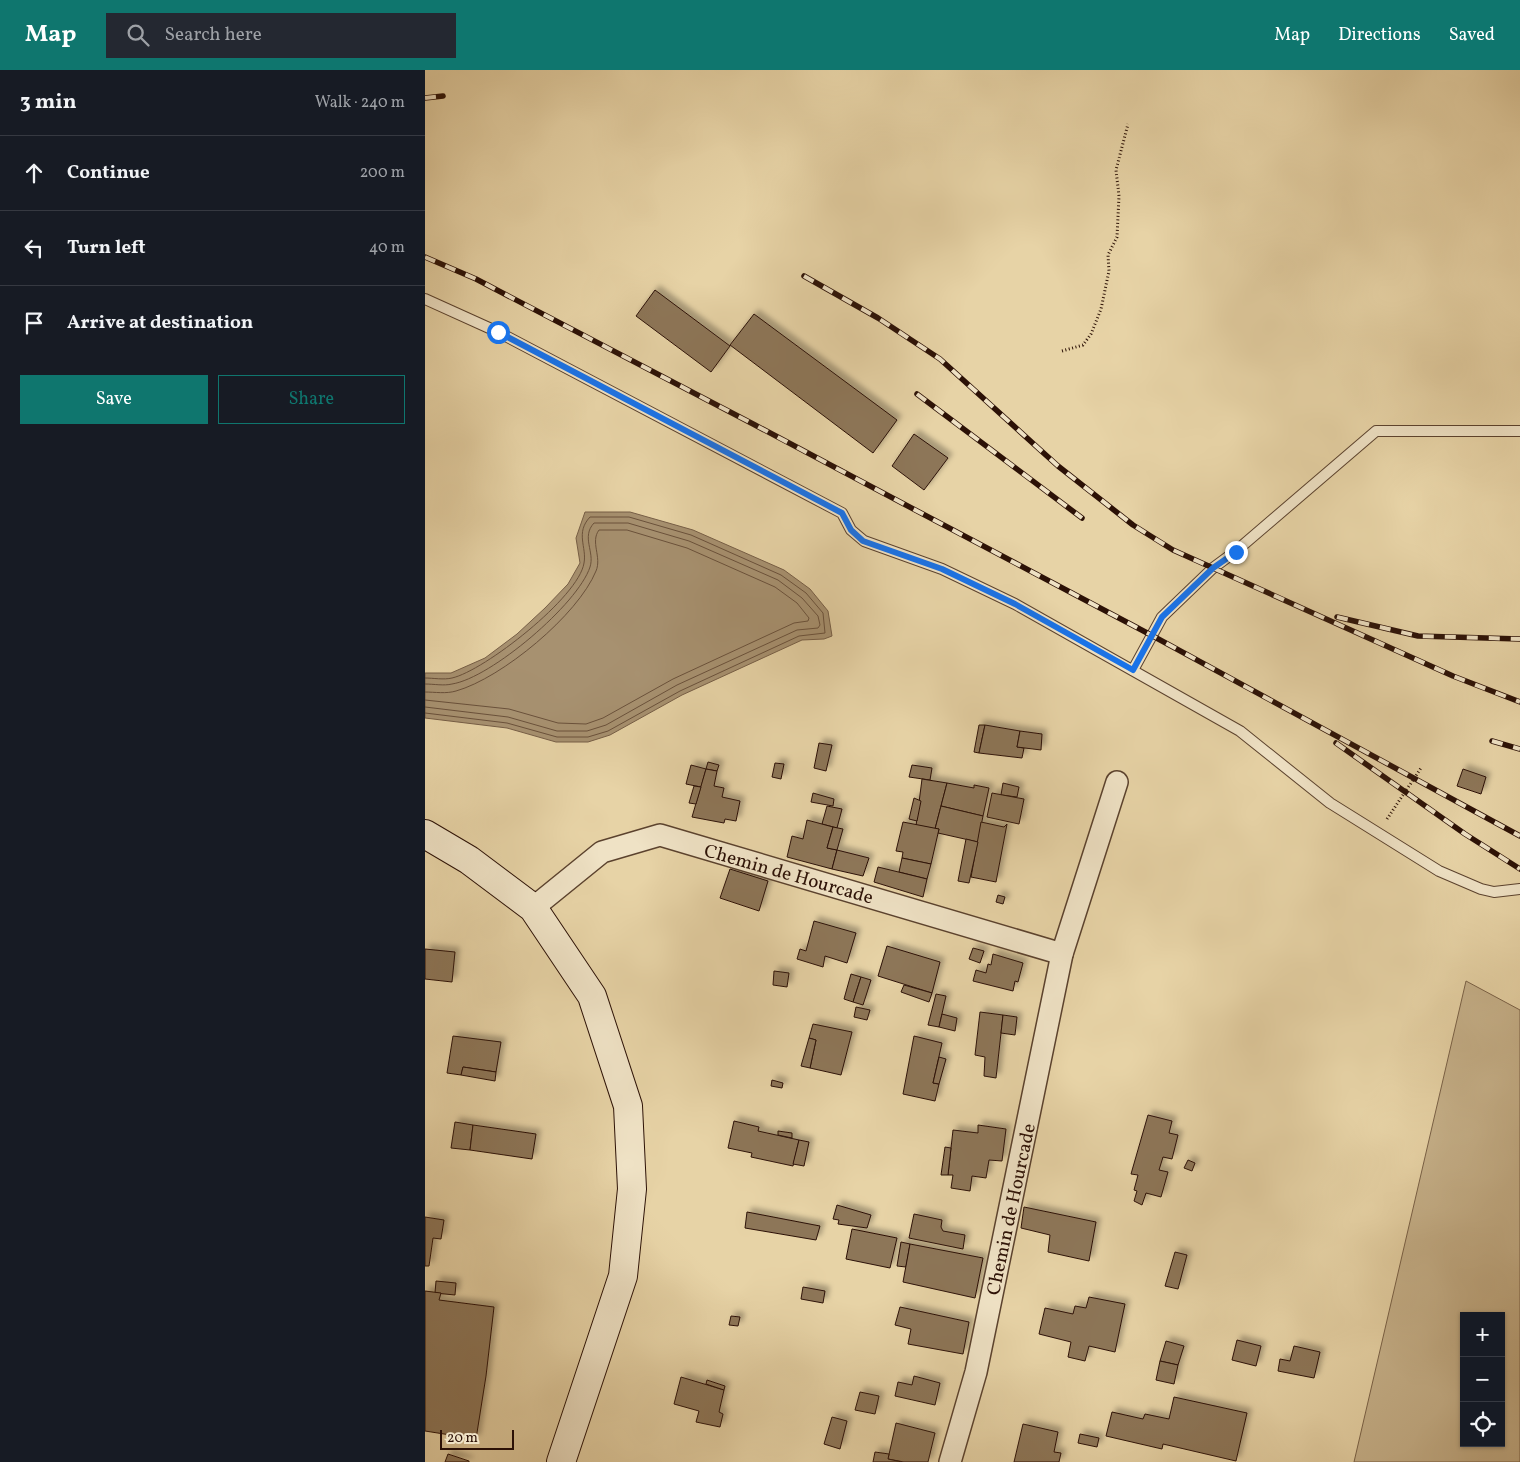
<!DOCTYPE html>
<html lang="en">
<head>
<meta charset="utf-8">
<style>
	body { margin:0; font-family:Vollkorn,serif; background:#242831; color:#f1f3f6 }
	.controls { position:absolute; right:15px; bottom:15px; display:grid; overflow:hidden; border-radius:0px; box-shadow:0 1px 4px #0004 }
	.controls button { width:45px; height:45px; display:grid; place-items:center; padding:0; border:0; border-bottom:1px solid #363941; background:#171b24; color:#f1f3f6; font:25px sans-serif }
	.scale { position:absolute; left:15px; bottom:12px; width:74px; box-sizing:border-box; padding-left:5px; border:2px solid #2c1106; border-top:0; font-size:14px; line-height:18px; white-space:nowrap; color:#2c1106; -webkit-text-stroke:4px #efe2c5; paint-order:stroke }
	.stop { position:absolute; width:15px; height:15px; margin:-11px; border:4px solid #1a73e8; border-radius:50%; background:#fff }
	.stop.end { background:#1a73e8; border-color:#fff; box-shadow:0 1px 5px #0008 }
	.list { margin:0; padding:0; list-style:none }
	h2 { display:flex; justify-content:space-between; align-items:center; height:65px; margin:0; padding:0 20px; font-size:21px }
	h2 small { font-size:16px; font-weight:400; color:#9ea1a6 }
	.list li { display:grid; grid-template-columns:32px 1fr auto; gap:15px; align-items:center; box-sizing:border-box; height:75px; padding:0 20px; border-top:1px solid #363941 }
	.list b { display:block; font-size:19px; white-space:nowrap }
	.list em { font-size:16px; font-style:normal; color:#9ea1a6 }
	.actions { display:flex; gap:10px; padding:15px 20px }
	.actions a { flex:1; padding:11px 0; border:1px solid #0f766e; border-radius:0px; text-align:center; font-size:18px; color:#0f766e }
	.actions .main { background:#0f766e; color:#fff }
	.icon { flex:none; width:28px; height:28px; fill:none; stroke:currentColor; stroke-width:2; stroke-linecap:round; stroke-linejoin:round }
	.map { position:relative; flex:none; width:1095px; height:1392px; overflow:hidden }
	header { display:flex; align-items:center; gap:30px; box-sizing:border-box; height:70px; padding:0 25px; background:#0f766e; color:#fff }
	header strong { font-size:24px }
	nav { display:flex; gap:28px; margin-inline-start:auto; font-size:18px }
	.search { width:350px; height:45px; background:#242831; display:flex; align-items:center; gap:12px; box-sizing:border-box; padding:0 18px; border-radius:0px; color:#9ea1a6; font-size:19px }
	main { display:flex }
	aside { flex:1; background:#171b24 }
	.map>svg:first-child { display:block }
	.green { fill:#c7b28b; stroke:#7a6248; fill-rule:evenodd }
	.water { fill:#a79170; stroke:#765e46 }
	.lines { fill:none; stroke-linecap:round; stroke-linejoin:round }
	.shore { stroke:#6a513b; stroke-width:1 }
	.building { fill:#8d7659; stroke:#2c1106; filter:url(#shadow) }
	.lane-casing { stroke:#5b422e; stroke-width:12 }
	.street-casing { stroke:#5b422e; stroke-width:24 }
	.secondary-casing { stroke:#2c1106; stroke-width:30 }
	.path { stroke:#2c1106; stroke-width:3; stroke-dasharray:1 2.5; stroke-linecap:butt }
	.lane { stroke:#efe2c5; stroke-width:10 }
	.street { stroke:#efe2c5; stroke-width:21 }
	.secondary { stroke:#efe2c5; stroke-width:28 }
	.rail-casing { stroke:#2c1106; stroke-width:5.5 }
	.rail { stroke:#efe2c5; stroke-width:4; stroke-dasharray:11; stroke-linecap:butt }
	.route { stroke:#1a73e8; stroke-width:6 }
	.labels { text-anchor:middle; stroke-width:4; stroke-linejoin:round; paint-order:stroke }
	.street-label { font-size:19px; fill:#2c1106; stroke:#efe2c5 }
</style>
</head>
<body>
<header>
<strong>Map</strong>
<div class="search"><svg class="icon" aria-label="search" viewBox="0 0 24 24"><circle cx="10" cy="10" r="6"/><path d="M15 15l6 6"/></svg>Search here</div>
<nav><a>Map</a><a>Directions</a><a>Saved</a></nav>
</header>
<main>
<aside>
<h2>3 min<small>Walk · 240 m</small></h2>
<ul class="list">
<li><svg class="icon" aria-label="ahead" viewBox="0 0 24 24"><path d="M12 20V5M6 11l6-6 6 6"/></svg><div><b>Continue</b></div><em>200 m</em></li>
<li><svg class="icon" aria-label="left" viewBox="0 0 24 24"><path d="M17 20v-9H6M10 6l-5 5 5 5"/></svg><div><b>Turn left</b></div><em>40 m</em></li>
<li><svg class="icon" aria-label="arrive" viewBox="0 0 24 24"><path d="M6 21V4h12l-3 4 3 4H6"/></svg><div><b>Arrive at destination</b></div></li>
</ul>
<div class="actions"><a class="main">Save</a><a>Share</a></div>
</aside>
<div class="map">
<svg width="1095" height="1392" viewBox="0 0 1095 1392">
	<defs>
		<filter id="shadow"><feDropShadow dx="4.5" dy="-4.5" stdDeviation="2.5" flood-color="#0004"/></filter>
	</defs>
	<rect width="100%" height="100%" fill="#e7d3a6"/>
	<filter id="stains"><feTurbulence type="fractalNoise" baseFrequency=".004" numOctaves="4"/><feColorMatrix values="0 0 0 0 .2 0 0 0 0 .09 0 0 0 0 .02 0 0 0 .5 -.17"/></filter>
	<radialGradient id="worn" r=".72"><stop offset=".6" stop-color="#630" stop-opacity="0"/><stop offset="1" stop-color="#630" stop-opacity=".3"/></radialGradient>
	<path class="green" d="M1041,911L1095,940V1392H929ZM1039,1246H1076V1373H1039Z"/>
	<polygon class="water" points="160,442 205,442 268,460 359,500 385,519 403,541 407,566 399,569 377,570 257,625 185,665 163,672 131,672 82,658 0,648 0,603 26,603 60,588 92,564 120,538 143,514 155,493 151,468"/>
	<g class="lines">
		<g class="shore">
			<path d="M0,608C8,608 19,610 27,608C59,601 154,527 159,493C162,477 150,463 165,447H204L266,465L356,505L381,523L398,543L400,563L374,566L255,621L183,661L163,667H132L82,653L0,643"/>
			<path d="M0,614C9,614 19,616 27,614C66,608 153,534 165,497C170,482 156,467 169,453H203L264,471L353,510L377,528L393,546L395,555L393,558L372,560L252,615L181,655L162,661H132L83,647L0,637"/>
			<path d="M0,622C10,622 21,624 31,621C77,608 153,545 171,501C177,487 165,472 174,460H202L262,478L350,517L372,533L384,548L383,551L369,553L248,609L178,648L161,654L133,653L84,639L0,630"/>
		</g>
	</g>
	<g class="building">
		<polygon points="230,220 305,276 286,302 211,246"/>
		<polygon points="329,244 472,350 448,383 305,275"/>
		<polygon points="489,364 523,388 499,420 467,396"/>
		<polygon points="554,655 560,655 554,683 549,682"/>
		<polygon points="560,655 595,661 592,677 599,678 597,688 554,683"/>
		<polygon points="595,661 617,664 616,680 592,677"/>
		<polygon points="394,673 407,675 401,701 389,698"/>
		<polygon points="283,692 294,695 292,701 281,699"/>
		<polygon points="350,693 359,694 356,709 347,707"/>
		<polygon points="266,695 281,699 276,717 261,714"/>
		<polygon points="487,695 507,698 505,710 484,707"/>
		<polygon points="281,699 292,701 289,716 299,718 297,727 315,731 311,751 300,749 299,753 267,747"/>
		<polygon points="1038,699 1061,707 1056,724 1032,716"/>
		<polygon points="497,709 522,713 510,759 491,756"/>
		<polygon points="522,713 549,718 549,715 564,718 558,746 516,736"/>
		<polygon points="578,713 594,717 592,727 576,725"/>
		<polygon points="269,716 276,717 271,734 264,733"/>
		<polygon points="388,723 409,729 408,736 386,732"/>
		<polygon points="567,723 599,729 594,754 562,747"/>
		<polygon points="489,728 496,731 492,751 484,749"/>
		<polygon points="402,736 417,739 412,758 397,754"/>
		<polygon points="516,736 558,746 553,772 513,763 514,759 510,759"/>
		<polygon points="382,750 408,757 402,778 412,780 407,799 362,787 367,766 378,769"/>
		<polygon points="478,752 514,759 506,794 477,788 478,782 471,781"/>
		<polygon points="556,752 579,757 582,754 571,812 546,807"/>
		<polygon points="408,757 418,759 412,780 402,778"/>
		<polygon points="541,769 553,772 544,813 533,811"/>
		<polygon points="412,780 444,788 438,806 407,799"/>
		<polygon points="477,788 506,794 502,809 474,802"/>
		<polygon points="453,797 502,809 498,827 449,812"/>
		<polygon points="305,799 343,811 334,841 295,828"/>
		<polygon points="573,825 580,827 578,834 571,832"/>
		<polygon points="389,851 431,863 422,893 400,886 398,897 372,889 375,879 381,881"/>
		<polygon points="462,876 515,892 507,923 453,906"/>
		<polygon points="548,878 559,881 555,893 544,889"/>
		<polygon points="0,879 30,882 27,912 0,909"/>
		<polygon points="568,884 598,893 593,912 590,911 588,921 548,911 551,900 561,903 563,894 566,895"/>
		<polygon points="349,901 364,903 362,917 348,915"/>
		<polygon points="426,904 436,907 428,932 419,929"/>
		<polygon points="436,907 446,910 438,935 428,932"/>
		<polygon points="479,915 507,923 504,932 476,922"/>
		<polygon points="511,924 521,926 514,957 503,955"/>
		<polygon points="431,937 445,940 442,950 429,947"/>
		<polygon points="555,942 578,945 571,1008 559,1006 560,987 550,985"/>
		<polygon points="517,944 532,948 530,961 514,957"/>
		<polygon points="578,945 592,947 590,965 576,963"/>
		<polygon points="388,954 427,962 416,1005 385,998 391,970 384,968"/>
		<polygon points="28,966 76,972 71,1002 38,997 36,1005 22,1003"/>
		<polygon points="489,966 517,973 508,1013 514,1014 510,1031 478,1024"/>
		<polygon points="384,968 391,970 385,998 376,996"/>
		<polygon points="514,987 521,989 514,1014 508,1013"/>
		<polygon points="38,997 71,1002 70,1011 36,1005"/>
		<polygon points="347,1010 358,1013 357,1018 346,1016"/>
		<polygon points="723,1045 747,1051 744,1063 753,1065 747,1089 738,1087 734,1100 743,1102 736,1127 721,1123 717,1135 709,1131 712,1121 709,1120 713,1105 706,1104"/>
		<polygon points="309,1051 334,1057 333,1061 374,1070 368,1096 326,1087 327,1083 303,1078"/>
		<polygon points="30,1052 48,1055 45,1080 26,1078"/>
		<polygon points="48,1055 111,1064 107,1089 45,1080"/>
		<polygon points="553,1055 581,1059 577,1091 564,1090 561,1108 547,1106 545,1121 526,1118 528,1105 523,1105 528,1060 553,1063"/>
		<polygon points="353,1061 367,1063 367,1068 353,1065"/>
		<polygon points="374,1070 384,1072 379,1096 368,1094"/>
		<polygon points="520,1077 526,1078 523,1105 516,1105"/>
		<polygon points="763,1090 770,1093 767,1101 759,1098"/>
		<polygon points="412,1135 446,1145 442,1158 413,1154 414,1150 408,1149"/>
		<polygon points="599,1137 671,1152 664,1191 623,1182 625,1165 596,1158"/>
		<polygon points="322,1142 395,1156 391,1170 320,1158"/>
		<polygon points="489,1144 517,1150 516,1157 518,1161 540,1165 538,1179 484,1168"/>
		<polygon points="0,1147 19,1150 16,1169 8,1168 4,1196 0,1196"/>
		<polygon points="427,1159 472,1168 465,1198 421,1189"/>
		<polygon points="476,1172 485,1174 481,1197 472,1196"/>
		<polygon points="485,1174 558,1188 550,1228 478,1212"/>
		<polygon points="750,1182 762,1185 753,1219 740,1216"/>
		<polygon points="11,1211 31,1213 30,1225 10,1223"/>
		<polygon points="378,1217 400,1221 398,1233 376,1229"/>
		<polygon points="0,1221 16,1223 14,1230 69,1237 61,1306 51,1369 0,1361"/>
		<polygon points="664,1227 700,1234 690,1282 664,1276 660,1291 643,1287 646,1272 614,1264 620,1238 648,1244 650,1236 661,1238"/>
		<polygon points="475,1237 544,1252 538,1284 483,1274 486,1259 470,1255"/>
		<polygon points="306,1246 315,1247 313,1256 304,1255"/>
		<polygon points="812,1270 836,1276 831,1296 807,1290"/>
		<polygon points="741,1271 759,1276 753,1295 735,1291"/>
		<polygon points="869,1276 895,1282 889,1308 853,1301 855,1289 865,1291"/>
		<polygon points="735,1291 753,1295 749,1314 731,1310"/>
		<polygon points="489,1306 515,1313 510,1335 470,1326 473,1312 487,1315"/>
		<polygon points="256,1307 299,1320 294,1342 298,1344 295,1357 271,1352 274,1341 249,1334"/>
		<polygon points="282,1310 300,1316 299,1320 281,1314"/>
		<polygon points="435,1322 454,1326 450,1344 430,1340"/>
		<polygon points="749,1327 822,1343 811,1391 738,1374 737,1379 681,1366 687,1342 718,1349 720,1344 744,1349"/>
		<polygon points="407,1347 422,1351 415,1379 399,1374"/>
		<polygon points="471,1353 510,1363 503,1392 479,1392 463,1389"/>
		<polygon points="598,1354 633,1362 629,1382 636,1383 634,1392 589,1392"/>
		<polygon points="655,1364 674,1368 672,1377 653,1373"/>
		<polygon points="450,1382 464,1384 463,1389 477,1392 448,1392"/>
		<polygon points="23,1384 44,1391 44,1392 20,1392"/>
	</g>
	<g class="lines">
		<defs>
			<g id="lane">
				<polyline points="0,229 73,262 417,443 426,460 439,471 517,499 590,534 815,661 905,733 1014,801 1056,819 1069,822 1095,819"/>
				<polyline points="708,600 737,547 788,498 811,481 951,361 1095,361"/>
			</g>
			<g id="street">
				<polyline points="108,838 177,782 235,765 637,884"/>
				<polyline points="525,1392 551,1302 637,884 692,712"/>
			</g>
			<polyline id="secondary" points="0,764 44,790 108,838 167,926 203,1036 207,1119 198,1206 136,1392"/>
		</defs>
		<use href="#lane" class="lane-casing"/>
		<use href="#street" class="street-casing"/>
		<use href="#secondary" class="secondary-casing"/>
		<g class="path">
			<polyline points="637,281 658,275 666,264 676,239 684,201 683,185 692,167 694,126 691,100 703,54"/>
			<polyline points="962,749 996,698"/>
		</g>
		<use href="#lane" class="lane"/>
		<use href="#street" class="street"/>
		<use href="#secondary" class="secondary"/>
		<defs>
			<g id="rail">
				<polyline points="0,28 18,26"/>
				<polyline points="0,187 51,209 330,355 726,565 1095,766"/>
				<polyline points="379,206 453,248 515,289 633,396 708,455 748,480 1028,606 1095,632"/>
				<polyline points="492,324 657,448"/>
				<polyline points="912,547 993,566 1095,569"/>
				<polyline points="1067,671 1095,679"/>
				<polyline points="911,673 1040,764 1095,799"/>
			</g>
		</defs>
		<use href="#rail" class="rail-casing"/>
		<use href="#rail" class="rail"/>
	</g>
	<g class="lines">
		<polyline class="route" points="73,262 417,443 426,460 438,471 517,499 590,534 708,600 737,547 788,498 811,482"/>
	</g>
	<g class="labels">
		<g class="street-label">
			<text transform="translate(364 803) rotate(16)" y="7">Chemin de Hourcade</text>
			<text transform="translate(585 1139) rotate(-78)" y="7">Chemin de Hourcade</text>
		</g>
	</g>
	<rect width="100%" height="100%" filter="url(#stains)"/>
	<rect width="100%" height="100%" fill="url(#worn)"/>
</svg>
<div class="controls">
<button>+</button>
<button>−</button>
<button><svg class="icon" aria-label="locate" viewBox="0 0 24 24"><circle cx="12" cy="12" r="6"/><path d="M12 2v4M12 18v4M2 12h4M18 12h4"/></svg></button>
</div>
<div class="scale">20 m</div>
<div class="stop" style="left:73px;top:262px"></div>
<div class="stop end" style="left:811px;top:482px"></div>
</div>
</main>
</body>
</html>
